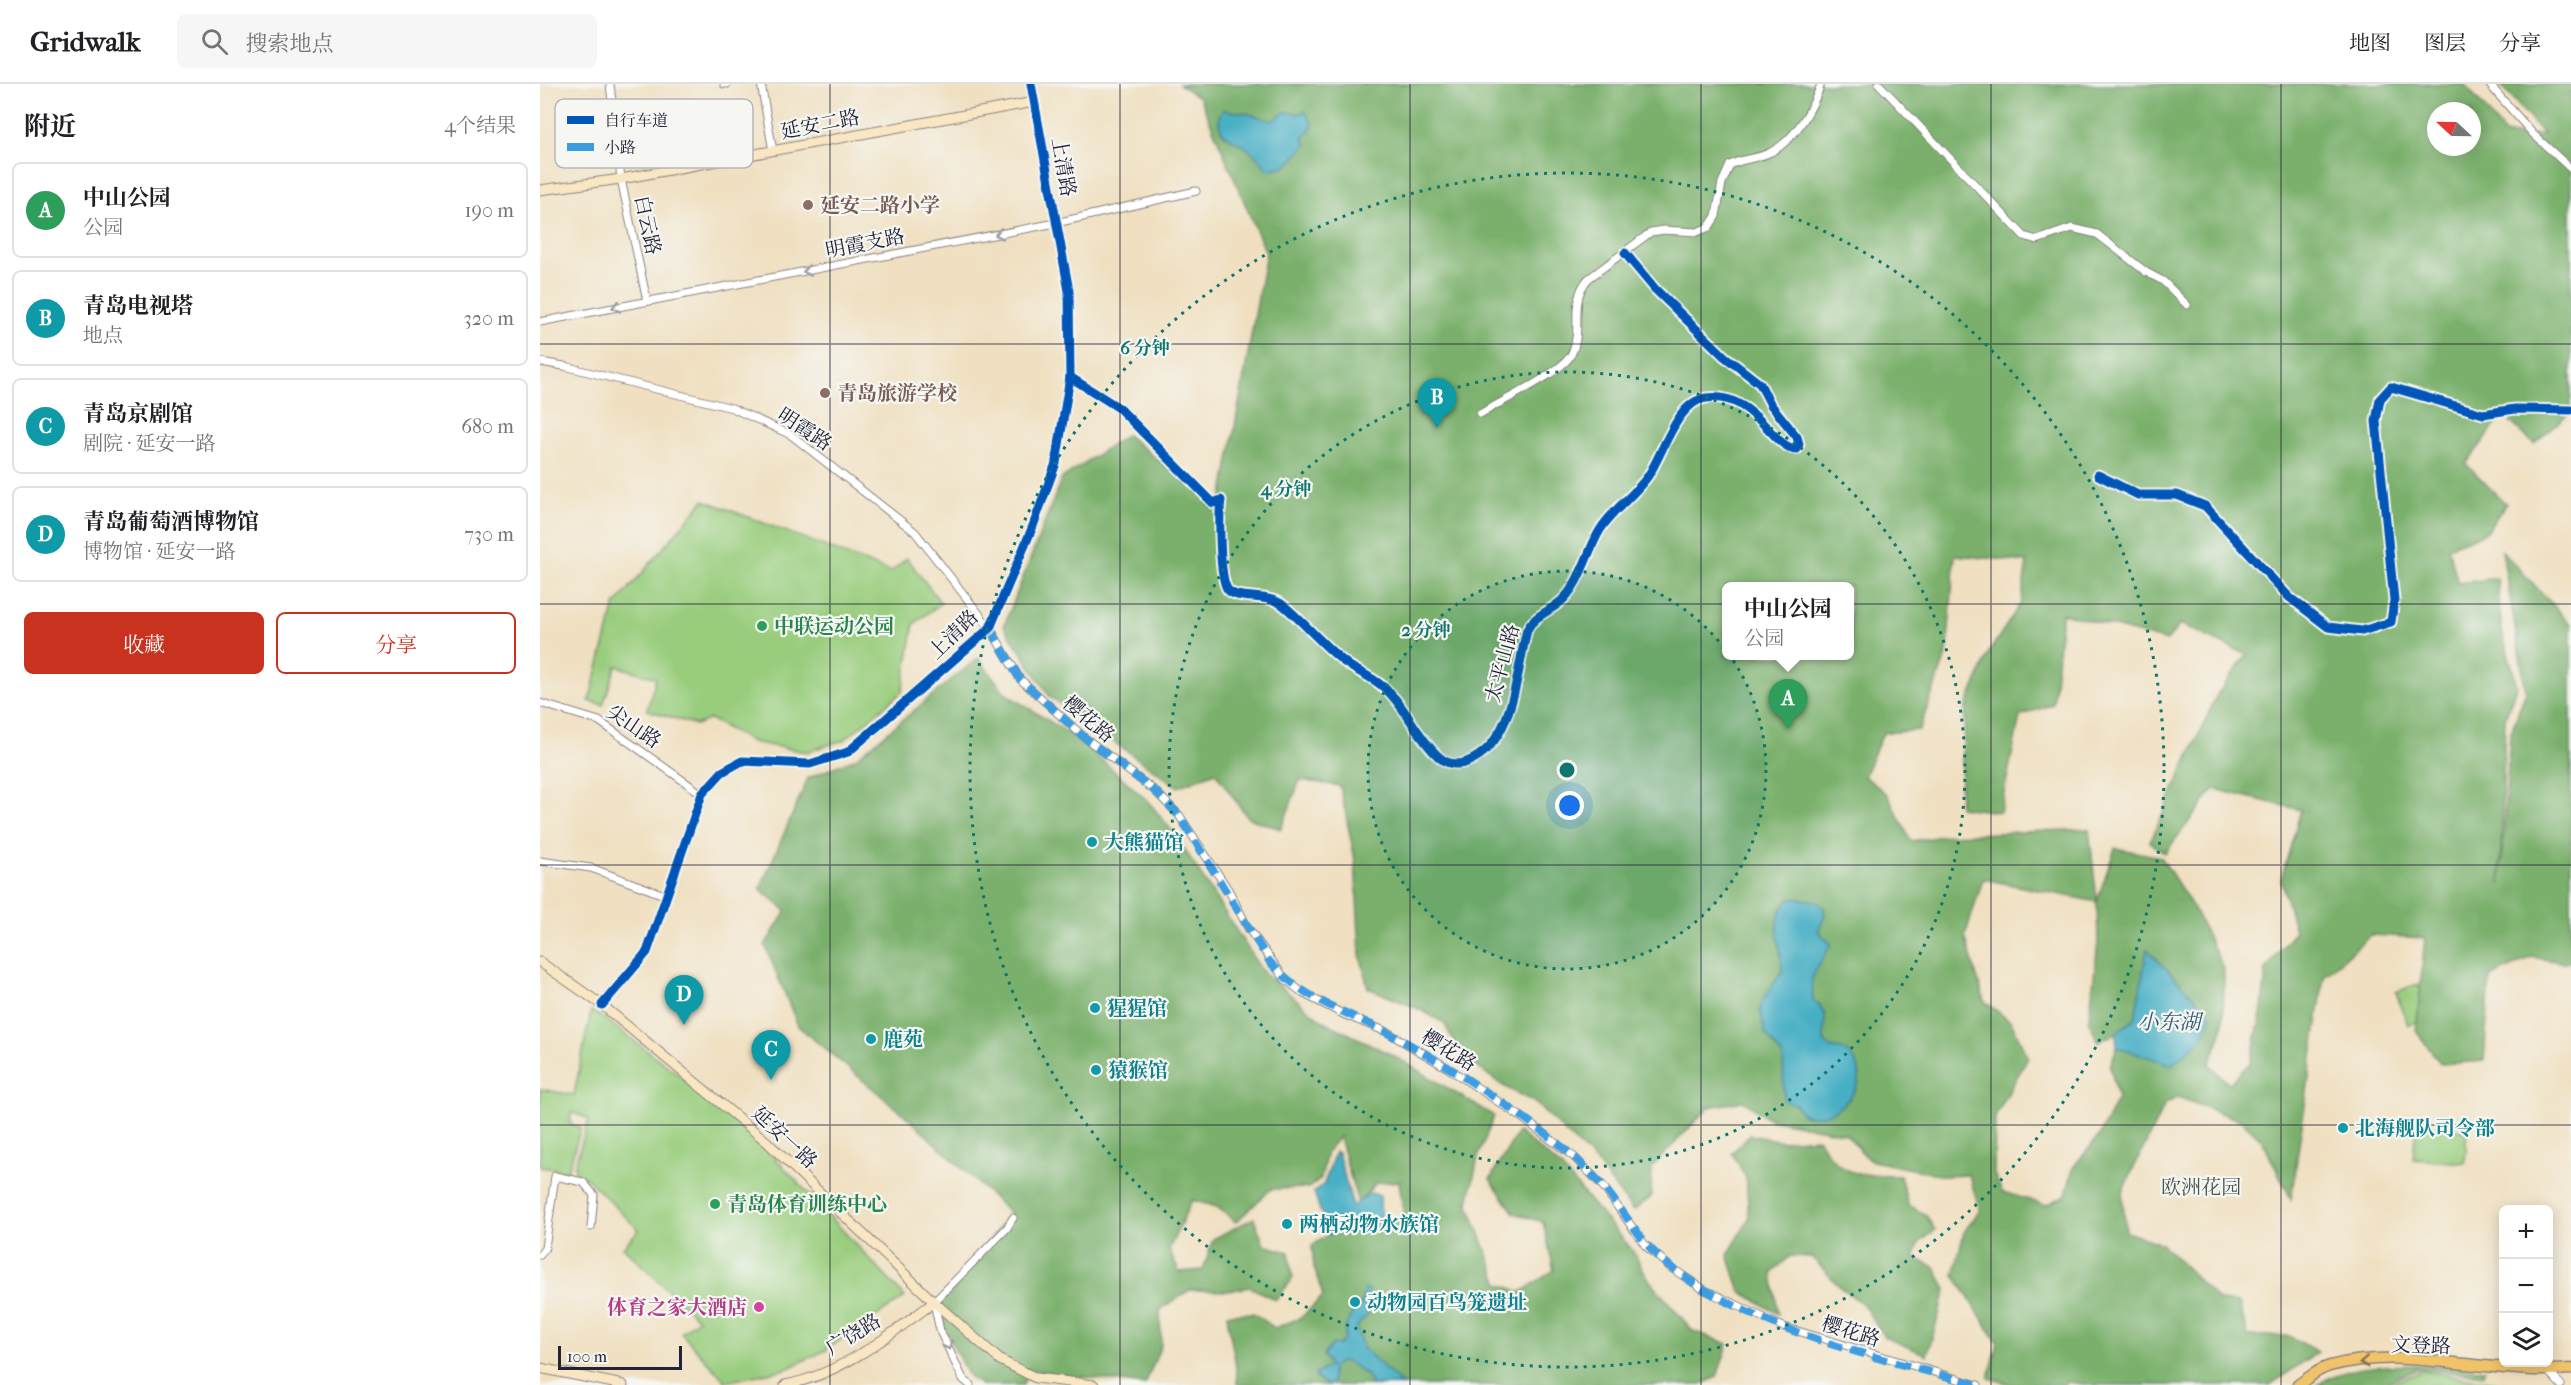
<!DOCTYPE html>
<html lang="zh">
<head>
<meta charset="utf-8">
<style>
	body { margin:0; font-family:"IM FELL French Canon","Noto Serif SC",serif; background:#f6f6f6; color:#202124 }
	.controls { position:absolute; right:18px; bottom:18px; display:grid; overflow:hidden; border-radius:9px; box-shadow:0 3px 15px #0003 }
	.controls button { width:54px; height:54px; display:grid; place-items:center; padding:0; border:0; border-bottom:2px solid #e0e0e0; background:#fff; color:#202124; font:30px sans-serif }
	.compass { position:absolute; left:1887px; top:18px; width:54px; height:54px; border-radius:50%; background:#fff; box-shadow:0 3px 15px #0003; rotate:292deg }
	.scale { position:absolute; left:18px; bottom:15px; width:124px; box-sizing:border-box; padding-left:6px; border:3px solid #22223b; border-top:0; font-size:16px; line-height:21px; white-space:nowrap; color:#22223b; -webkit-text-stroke:4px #f6f6f2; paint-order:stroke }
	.you { position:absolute; left:1030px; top:722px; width:21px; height:21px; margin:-15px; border:4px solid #fff; border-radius:50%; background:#1a73e8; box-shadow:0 0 0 9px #1a73e833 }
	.badge { display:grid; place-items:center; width:39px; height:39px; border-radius:50%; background:#c8321e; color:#fff; font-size:20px; font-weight:700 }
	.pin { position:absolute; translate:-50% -50px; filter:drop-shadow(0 2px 3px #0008) }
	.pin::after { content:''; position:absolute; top:32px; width:21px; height:18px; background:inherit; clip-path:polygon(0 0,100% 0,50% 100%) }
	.popup { position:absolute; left:1182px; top:498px; width:132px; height:78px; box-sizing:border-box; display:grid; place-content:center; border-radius:9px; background:#fff; filter:drop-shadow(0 2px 4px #0005); font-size:20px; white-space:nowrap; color:#757577 }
	.popup b { font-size:22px; color:#202124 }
	.popup::after { content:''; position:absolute; left:50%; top:100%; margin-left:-12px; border:12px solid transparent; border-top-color:#fff }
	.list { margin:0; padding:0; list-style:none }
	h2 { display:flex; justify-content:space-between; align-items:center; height:78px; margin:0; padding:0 24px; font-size:26px }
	h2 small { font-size:20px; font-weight:400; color:#757577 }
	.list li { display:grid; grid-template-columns:39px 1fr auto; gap:18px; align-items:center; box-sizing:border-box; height:96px; margin:0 12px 12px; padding:0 12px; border:2px solid #e0e0e0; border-radius:9px }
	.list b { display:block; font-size:22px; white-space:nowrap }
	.list p { margin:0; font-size:20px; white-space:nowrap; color:#757577 }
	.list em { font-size:20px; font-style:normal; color:#757577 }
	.actions { display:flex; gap:12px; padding:18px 24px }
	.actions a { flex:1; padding:14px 0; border:2px solid #c8321e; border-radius:9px; text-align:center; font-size:21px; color:#c8321e }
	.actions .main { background:#c8321e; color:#fff }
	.icon { flex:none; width:33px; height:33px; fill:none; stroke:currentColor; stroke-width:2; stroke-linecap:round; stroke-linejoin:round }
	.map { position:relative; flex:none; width:2031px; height:1301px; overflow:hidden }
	header { display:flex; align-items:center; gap:36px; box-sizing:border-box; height:84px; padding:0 30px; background:#fff; border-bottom:2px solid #e0e0e0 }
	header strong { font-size:28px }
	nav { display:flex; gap:33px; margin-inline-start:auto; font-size:21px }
	.search { width:420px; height:54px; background:#f6f6f6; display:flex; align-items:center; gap:15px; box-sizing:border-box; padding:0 21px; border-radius:9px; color:#757577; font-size:22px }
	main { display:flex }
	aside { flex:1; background:#fff }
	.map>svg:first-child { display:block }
	.green { fill:#99cd7d; stroke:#5e785c; stroke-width:1.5 }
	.forest { fill:#7ab06c; stroke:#4e6954; stroke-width:1.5; fill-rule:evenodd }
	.water { fill:#46afc4; stroke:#346880; stroke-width:1.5 }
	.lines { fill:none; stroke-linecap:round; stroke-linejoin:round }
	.street-casing { stroke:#89817e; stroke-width:9 }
	.secondary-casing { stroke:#89817e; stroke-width:11 }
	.primary-casing { stroke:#89817e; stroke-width:13 }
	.street { stroke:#fff; stroke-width:7 }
	.secondary { stroke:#f9e7c3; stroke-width:9 }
	.primary { stroke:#f1c369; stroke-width:10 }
	.quiet { stroke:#3c9ce2; stroke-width:8; stroke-dasharray:15 8; stroke-linecap:butt }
	.cycleway-casing { stroke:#f6f6f2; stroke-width:13 }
	.cycleway { stroke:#0057b8; stroke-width:9 }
	.oneway { stroke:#9c9ca7 }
	.oneway2 { stroke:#8a7252 }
	.grid { fill:none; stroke:#22223b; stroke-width:1.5; stroke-opacity:0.55 }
	.ring { fill:none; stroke:#0f766e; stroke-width:3; stroke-dasharray:3 6 }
	.education-dot { fill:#8d6e63; stroke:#f6f6f2; stroke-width:2 }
	.leisure-dot { fill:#2e9e5b; stroke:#f6f6f2; stroke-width:2 }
	.culture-dot { fill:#0f9aa8; stroke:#f6f6f2; stroke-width:2 }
	.hotel-dot { fill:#d1479c; stroke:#f6f6f2; stroke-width:2 }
	.labels { text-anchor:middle; stroke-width:4.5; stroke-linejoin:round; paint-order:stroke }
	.street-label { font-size:20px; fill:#22223b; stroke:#f6f6f2 }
	.education-label { font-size:20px; font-weight:bold; fill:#785e54; stroke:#f6f6f2; text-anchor:start }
	.leisure-label { font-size:20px; font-weight:bold; fill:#27864d; stroke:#f6f6f2; text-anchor:start }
	.culture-label { font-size:20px; font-weight:bold; fill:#0d838f; stroke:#f6f6f2; text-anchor:start }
	.park-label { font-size:20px; fill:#46554f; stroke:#f6f6f2 }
	.hotel-label { font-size:20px; font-weight:bold; fill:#b23c85; stroke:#f6f6f2; text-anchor:end }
	.water-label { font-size:21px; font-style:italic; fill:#305a72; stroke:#f6f6f2 }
	.key { fill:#f6f6f2; stroke:#b6b6bb; stroke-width:1.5 }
	.key-label { font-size:16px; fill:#22223b }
	.centre { fill:#0f766e; stroke:#f6f6f2; stroke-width:3 }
	.ring-label { font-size:18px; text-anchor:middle; font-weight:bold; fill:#0f766e; stroke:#f6f6f2; stroke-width:4.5; stroke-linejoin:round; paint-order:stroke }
</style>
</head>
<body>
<header>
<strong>Gridwalk</strong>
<div class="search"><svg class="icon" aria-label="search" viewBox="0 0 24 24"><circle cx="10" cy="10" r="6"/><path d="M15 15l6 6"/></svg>搜索地点</div>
<nav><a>地图</a><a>图层</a><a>分享</a></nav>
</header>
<main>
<aside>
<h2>附近<small>4个结果</small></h2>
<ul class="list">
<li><span class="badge" style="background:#2e9e5b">A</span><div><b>中山公园</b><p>公园</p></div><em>190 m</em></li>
<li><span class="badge" style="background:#0f9aa8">B</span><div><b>青岛电视塔</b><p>地点</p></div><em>320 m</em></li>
<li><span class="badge" style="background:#0f9aa8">C</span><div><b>青岛京剧馆</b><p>剧院 · 延安一路</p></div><em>680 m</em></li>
<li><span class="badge" style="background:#0f9aa8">D</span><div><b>青岛葡萄酒博物馆</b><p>博物馆 · 延安一路</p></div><em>730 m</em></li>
</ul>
<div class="actions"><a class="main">收藏</a><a>分享</a></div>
</aside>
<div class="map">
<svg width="2031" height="1301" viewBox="0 0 2031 1301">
	<rect width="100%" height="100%" fill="#f6f6f2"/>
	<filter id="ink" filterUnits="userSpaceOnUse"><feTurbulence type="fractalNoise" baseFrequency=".0167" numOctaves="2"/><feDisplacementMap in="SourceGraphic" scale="12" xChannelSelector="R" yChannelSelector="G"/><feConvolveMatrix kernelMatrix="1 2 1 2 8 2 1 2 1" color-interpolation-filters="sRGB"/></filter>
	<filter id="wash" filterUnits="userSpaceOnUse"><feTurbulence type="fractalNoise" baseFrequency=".008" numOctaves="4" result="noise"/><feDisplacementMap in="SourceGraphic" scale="24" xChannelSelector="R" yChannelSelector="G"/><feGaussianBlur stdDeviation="1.35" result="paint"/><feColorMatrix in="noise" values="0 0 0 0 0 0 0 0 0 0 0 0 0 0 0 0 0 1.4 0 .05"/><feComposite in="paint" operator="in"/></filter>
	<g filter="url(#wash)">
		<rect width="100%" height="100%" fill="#f0e0c1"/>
		<g class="green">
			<polygon points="164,416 351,488 367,474 401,519 374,540 362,608 304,656 266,668 212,658 170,635 156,641 107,626 116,594 76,582 63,621 49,617 75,521"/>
			<polygon points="1878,900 1890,933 1868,941 1856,908"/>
			<polygon points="51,927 68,937 133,986 223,1061 365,1213 284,1267 246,1285 186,1298 141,1249 158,1235 83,1163 99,1146 45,1093 35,1092 35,1080 49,1035 31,1028 30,1040 41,1043 28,1087 0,1083 0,1005 34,1011"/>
			<polygon points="1876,1043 1927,1047 1925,1079 1873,1075"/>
			<polygon points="1881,1287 1973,1301 1849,1301"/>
		</g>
		<g class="forest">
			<path d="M639,0H1925L1966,51L2003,50L1960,0H2031V327L1994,360L1963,331L1926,380L1966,420L1945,449L1908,463L1918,499L1957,494L1962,548L1977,601L1965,634L1960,801L1970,651L1986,607L1962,467L2031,540V877L2026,879L1992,873L1950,893L1944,977L1901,980L1876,947L1885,854L1831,851L1784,892L1751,1115L1722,1056L1702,1037L1638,1013L1625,1020L1582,1108L1586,1148L1622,1160L1679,1217L1699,1219L1708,1252H1749L1778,1268L1730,1301H1550L1528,1298L1525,1301H1472L1449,1294L1458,1259L1414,1191L1424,1148L1440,1126L1429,1091L1404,1092L1329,1076L1306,1050L1230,1035L1203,1017L1169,1023L1112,1083L1111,1113L1093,1127L1056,1078L995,1019L962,1001L921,971L904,939L879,925L828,904L820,870L815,776L800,702L760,696L741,745L708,734L675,688L638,703L510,613L464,542L522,394L587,351L680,426L726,169L660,14ZM1896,27H1932V63H1896ZM1415,471L1487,478L1481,519L1449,568L1426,623L1419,723L1460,728L1480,632L1513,620L1522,529L1627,557L1640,540L1707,571L1677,611L1610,758L1625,769L1674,705L1761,726L1741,796L1755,847L1726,885L1722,925L1711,978L1689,1000L1670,981L1683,942L1684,885L1654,825L1621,773L1575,764L1557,817L1549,745L1410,751L1371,757L1347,710L1324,692L1343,649L1379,646L1407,569ZM1186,502H1310V572H1186ZM1443,795L1557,818L1558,858L1549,937L1558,958L1576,949L1595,934L1607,865L1671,932L1633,981L1577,963L1570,982L1578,1014L1559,1052L1534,1082L1526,1111L1506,1121L1462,1108L1454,1090L1455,1033L1488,973L1471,938L1444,917L1425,852Z"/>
			<path d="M438,574L466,610L538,655L608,717L636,752L722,887L781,936L856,973L954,1032L938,1073L928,1119L959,1200L981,1208L1014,1186L1003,1138L974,1129L950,1095L978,1048L1021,1083L1093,1167L1109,1196L1153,1247L1188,1260L1177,1293L1160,1301H697C698,1276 689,1255 687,1230L713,1229L735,1244L762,1233L783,1212L774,1183L772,1162L788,1151L841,1143L864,1133L859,1097L836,1099L818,1119L799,1053L787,1067L781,1095L768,1104L731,1105L696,1138L677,1123L652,1116L629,1165L639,1188L663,1186L673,1155L714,1134L724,1161L749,1168L753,1194L736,1216L710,1203L688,1207L650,1206L620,1226L621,1261L605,1301L488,1286L483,1301H441L427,1290L404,1243L402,1218L470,1129L368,1034L258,942L225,861L246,827L220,805L268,694L316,674Z"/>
			<path d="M1210,1051L1242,1057L1278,1054C1301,1095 1318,1090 1360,1092L1368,1121L1386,1131L1395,1146L1379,1159L1374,1174L1395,1183L1406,1206L1387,1271L1344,1253L1323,1220L1301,1204L1272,1173L1250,1172L1232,1189L1238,1230L1200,1207L1188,1171L1209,1134L1206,1094L1192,1069Z"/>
			<path d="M1876,1281L1945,1285L1944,1291L1877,1285L1842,1301H1777C1806,1281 1842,1282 1876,1281Z"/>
		</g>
		<g class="water">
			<path d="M683,26L707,29L732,37L745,28L758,30L765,27L773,41L763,55L767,60L748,81L728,86C721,77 714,69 704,62C689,51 679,56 679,32Z"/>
			<path d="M1251,814L1276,817L1284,824L1285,832L1278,847L1291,860L1272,894L1273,917L1280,921L1285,931L1284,958L1291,964C1308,962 1324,982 1318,999C1311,1021 1283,1039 1262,1030L1255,1020L1244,1017L1243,973L1225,949L1220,925L1223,916L1242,887C1242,860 1227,835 1251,814Z"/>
			<polygon points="1607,865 1672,932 1662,954 1632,981 1577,963 1576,949 1595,934"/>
			<polygon points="795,1068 798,1069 813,1122 830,1109 840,1111 841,1143 788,1151 774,1108 784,1100"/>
			<polygon points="824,1205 829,1206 828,1231 816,1243 823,1264 863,1301 832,1301 826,1291 808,1278 800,1278 792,1284 793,1299 789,1301 777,1295 775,1290 790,1282 783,1271 793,1260 799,1261 804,1255 806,1242 812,1229 822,1219"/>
		</g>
	</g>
	<g filter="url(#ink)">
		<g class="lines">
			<defs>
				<g id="street">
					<polyline points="70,0 81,95 107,217"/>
					<polyline points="184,0 187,0"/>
					<polyline points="221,0 233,67"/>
					<polyline points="1339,0 1484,152 1497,156 1532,144 1557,150 1606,188 1623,197 1647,221"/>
					<polyline points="1949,0 1993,50 2031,85"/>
					<polyline points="0,238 516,139 656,107"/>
					<polyline points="0,278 24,282 192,324 251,351 375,448 450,544 480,595 544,653 615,707 639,731 689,807 708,844 745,895 764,910 803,930 847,948 908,984 981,1033 1034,1073 1062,1101 1105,1161 1130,1183 1163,1205 1241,1242 1438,1301"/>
					<path d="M530,293L579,324L673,419L681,416C679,430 679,496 688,506C698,517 727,509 743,521C765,539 784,563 807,580C815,586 825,590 834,596C864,615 873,649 898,672C906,680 917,682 927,678C975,659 976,588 987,546C996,528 1015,527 1027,511C1042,493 1048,466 1060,446C1073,425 1094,412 1108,392C1123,370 1137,317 1166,314C1216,308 1232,365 1257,365L1259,360L1257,353L1231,321L1220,300L1184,272L1115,205L1085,169"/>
					<path d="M940,330C960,318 1021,289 1031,271C1044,246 1028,218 1048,195L1111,148L1124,146L1157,148L1169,143L1176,132L1182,99L1190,81C1203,74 1218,75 1231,68C1255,56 1273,24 1281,0"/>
					<polyline points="1558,391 1598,411 1637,411 1665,422 1749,513 1788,543 1822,547 1851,538 1854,516 1836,337 1840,315 1851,303 1943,330 1975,325 2031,326"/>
					<polyline points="0,619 59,637 162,710"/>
					<polyline points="0,777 51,784 127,812"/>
					<polyline points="62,921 107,868 162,710 182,688 202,677 270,680 308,668 450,544 493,442 516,379 530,293 529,207 491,0"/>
					<polyline points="0,1171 5,1164 15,1092 43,1098 54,1111 51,1143"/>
					<polyline points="2008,1287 2021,1301"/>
					<polyline points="430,1301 423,1295 400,1247 394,1218 467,1144 473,1134"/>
				</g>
				<g id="secondary">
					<polyline points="0,106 81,95 494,18"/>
					<polyline points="0,878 62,921 226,1057 394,1218 460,1276 496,1294 554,1301"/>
					<polyline points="0,1284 83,1301"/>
					<path d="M245,1301C300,1291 350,1251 394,1218"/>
				</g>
				<path id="primary" d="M1758,1301C1768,1294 1778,1285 1790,1282C1867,1261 1952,1292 2031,1285"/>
			</defs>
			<use href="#street" class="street-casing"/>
			<use href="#secondary" class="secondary-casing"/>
			<use href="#primary" class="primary-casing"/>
			<use href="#street" class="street"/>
			<use href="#secondary" class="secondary"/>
			<use href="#primary" class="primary"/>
			<path class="quiet" d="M450,544L480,595L544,653L615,707L639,731L729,877C765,917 802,925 848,949C881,966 914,986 945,1007C985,1034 1029,1064 1061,1100C1086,1128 1101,1161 1131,1183C1219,1249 1334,1272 1438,1301"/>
			<defs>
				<g id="cycleway">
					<path d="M530,293L579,324L673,419L681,416C679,430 679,496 688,506C698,517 727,509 743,521C765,539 784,563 807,580C815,586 825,590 834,596C864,615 873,649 898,672C906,680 917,682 927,678C975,659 976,588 987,546C996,528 1015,527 1027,511C1042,493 1048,466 1060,446C1073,425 1094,412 1108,392C1123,370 1137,317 1166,314C1216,308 1232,365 1257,365L1259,360L1257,353L1231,321L1220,300L1184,272L1115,205L1085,169"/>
					<polyline points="1558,391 1598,411 1637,411 1665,422 1749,513 1788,543 1822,547 1851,538 1854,516 1836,337 1840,315 1851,303 1943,330 1975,325 2031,326"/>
					<polyline points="62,921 107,868 162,710 182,688 202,677 270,680 308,668 450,544 493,442 516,379 530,293 529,207 491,0"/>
				</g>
			</defs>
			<use href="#cycleway" class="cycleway-casing"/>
			<use href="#cycleway" class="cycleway"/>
		</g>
		<defs><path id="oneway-chevron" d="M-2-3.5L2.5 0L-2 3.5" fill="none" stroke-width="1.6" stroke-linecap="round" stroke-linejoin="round" transform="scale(1.5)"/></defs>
		<g class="oneway">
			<use href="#oneway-chevron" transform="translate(459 150) rotate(169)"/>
			<use href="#oneway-chevron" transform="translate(267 187) rotate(169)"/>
			<use href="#oneway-chevron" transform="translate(76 223) rotate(169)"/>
			<use href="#oneway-chevron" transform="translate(408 1262) rotate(65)"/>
		</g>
		<use class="oneway2" href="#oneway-chevron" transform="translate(1824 1278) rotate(177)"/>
	</g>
	<path class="grid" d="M290,0V1301M580,0V1301M870,0V1301M1161,0V1301M1451,0V1301M1741,0V1301M0,260H2031M0,520H2031M0,781H2031M0,1041H2031"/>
	<circle cx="1027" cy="686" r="199" fill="#0f766e" fill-opacity=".12"/>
	<g class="ring">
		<circle cx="1027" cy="686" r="199"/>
		<circle cx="1027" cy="686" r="398"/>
		<circle cx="1027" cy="686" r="597"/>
	</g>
	<g class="education-dot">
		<circle cx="268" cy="121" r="6"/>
		<circle cx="285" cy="309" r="6"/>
	</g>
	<g class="leisure-dot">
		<circle cx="222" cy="542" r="6"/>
		<circle cx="175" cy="1120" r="6"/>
	</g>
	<g class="culture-dot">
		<circle cx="552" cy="758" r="6"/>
		<circle cx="555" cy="924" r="6"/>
		<circle cx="331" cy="955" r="6"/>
		<circle cx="556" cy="986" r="6"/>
		<circle cx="1803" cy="1044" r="6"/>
		<circle cx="747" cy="1140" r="6"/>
		<circle cx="815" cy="1218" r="6"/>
	</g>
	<circle class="hotel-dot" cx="219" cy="1223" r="6"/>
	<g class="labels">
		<g class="street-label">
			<text transform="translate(280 40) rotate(-11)" y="7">延安二路</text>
			<text transform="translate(524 83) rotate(80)" y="7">上清路</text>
			<text transform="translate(108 141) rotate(78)" y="7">白云路</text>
			<text transform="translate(325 159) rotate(-11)" y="7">明霞支路</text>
			<text transform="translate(265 345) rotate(33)" y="7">明霞路</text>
			<text transform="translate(413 550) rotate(-44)" y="7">上清路</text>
			<text transform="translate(962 579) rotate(-75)" y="7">太平山路</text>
			<text transform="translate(549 635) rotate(40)" y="7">樱花路</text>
			<text transform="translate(94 642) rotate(34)" y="7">尖山路</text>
			<text transform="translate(909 966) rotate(31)" y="7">樱花路</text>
			<text transform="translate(245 1053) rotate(43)" y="7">延安一路</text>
			<text transform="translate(1311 1247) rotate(17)" y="7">樱花路</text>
			<text transform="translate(313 1250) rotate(-31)" y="7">广饶路</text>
			<text transform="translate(1881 1261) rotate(2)" y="7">文登路</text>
		</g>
		<g class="education-label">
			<text x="280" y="128">延安二路小学</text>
			<text x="297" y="316">青岛旅游学校</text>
		</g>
		<g class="leisure-label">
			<text x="234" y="549">中联运动公园</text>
			<text x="187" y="1127">青岛体育训练中心</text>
		</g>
		<g class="culture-label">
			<text x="564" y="765">大熊猫馆</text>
			<text x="567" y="931">猩猩馆</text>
			<text x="343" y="962">鹿苑</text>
			<text x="568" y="993">猿猴馆</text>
			<text x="1815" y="1051">北海舰队司令部</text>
			<text x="759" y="1147">两栖动物水族馆</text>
			<text x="827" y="1225">动物园百鸟笼遗址</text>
		</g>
		<g class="park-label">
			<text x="1661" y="1110">欧洲花园</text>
		</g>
		<g class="hotel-label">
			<text x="207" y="1230">体育之家大酒店</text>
		</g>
		<g class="water-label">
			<text x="1629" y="945">小东湖</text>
		</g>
	</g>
	<rect x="15" y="15" width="198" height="69" rx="9" class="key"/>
	<rect x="27" y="32" width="27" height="8" fill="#0057b8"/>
	<rect x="27" y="59" width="27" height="8" fill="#3c9ce2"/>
	<g class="key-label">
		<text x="64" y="42">自行车道</text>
		<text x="64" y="69">小路</text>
	</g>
	<circle cx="1027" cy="686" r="9" class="centre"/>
	<g class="ring-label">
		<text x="605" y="270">6 分钟</text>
		<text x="746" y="411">4 分钟</text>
		<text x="886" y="552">2 分钟</text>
	</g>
</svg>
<div class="controls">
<button>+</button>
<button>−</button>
<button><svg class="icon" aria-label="layers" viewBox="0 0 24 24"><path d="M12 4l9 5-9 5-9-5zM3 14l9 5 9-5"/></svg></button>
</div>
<svg class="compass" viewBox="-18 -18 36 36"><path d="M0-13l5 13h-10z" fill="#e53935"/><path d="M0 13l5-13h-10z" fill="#757577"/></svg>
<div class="scale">100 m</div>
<div class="you"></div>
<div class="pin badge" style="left:1248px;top:645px;background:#2e9e5b">A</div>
<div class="popup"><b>中山公园</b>公园</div>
<div class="pin badge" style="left:897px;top:344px;background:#0f9aa8">B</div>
<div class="pin badge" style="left:231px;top:996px;background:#0f9aa8">C</div>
<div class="pin badge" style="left:144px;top:941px;background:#0f9aa8">D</div>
</div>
</main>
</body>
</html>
